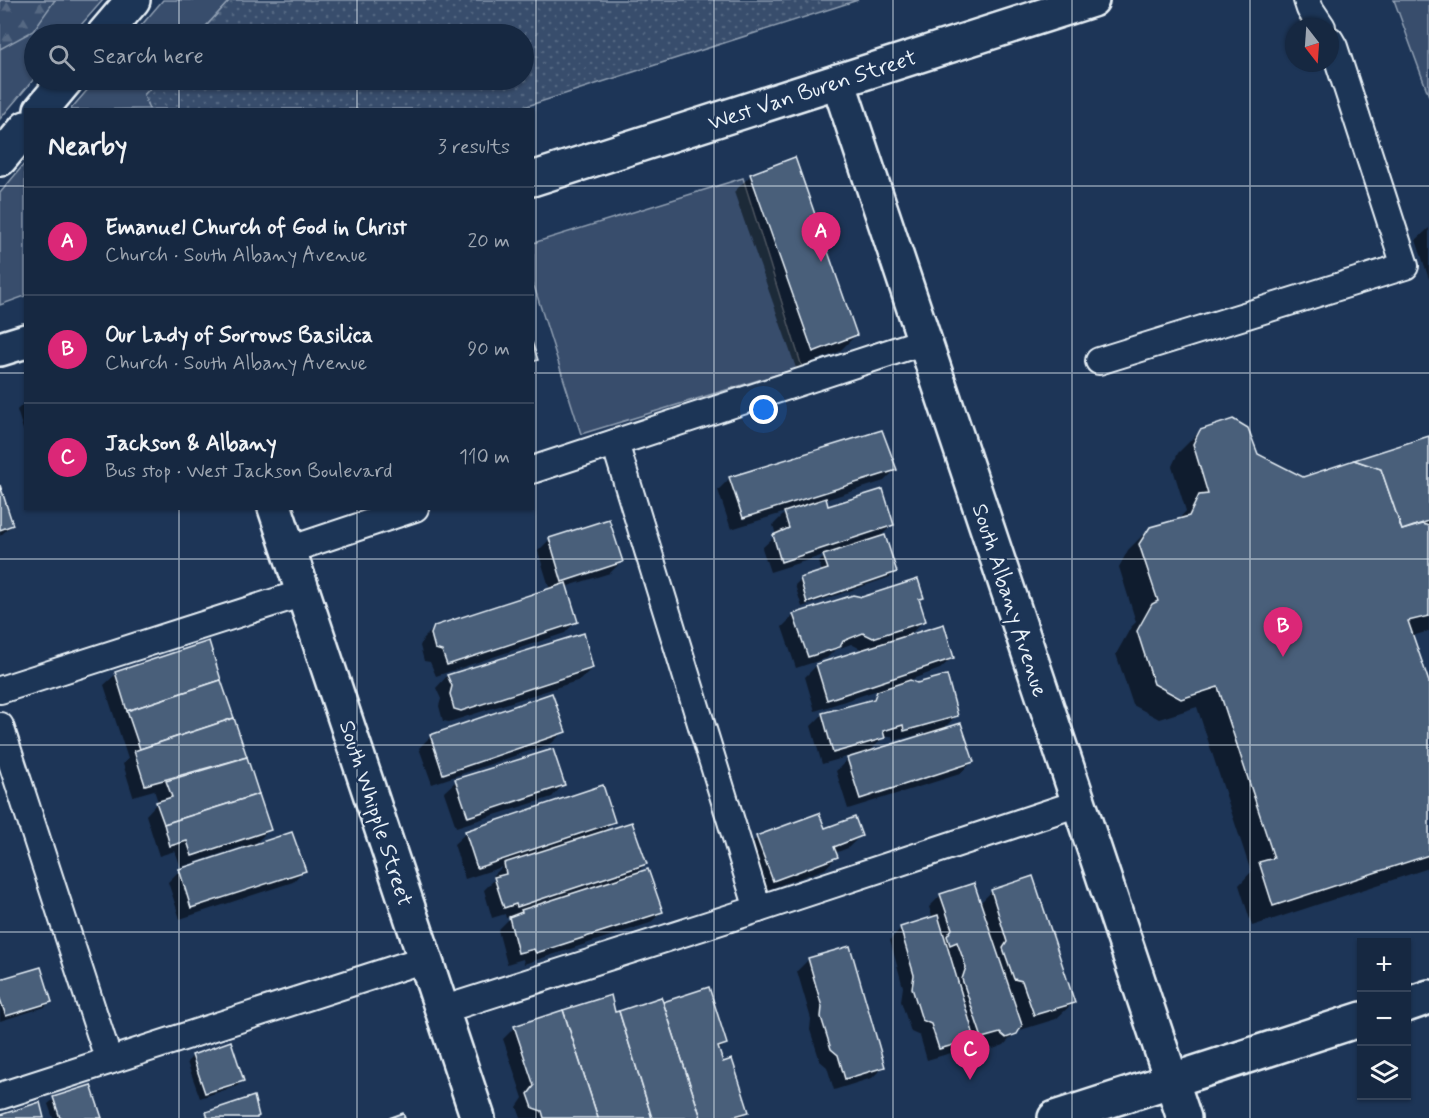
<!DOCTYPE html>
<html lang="en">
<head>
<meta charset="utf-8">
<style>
	body { margin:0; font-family:Mynerve,sans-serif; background:#23344c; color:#f1f3f6 }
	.controls { position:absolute; right:18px; bottom:18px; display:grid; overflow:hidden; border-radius:0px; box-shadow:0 2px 4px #0004 }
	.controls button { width:54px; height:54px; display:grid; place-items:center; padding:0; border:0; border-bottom:2px solid #35445a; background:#162841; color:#f1f3f6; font:30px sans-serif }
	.compass { position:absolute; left:1285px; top:18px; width:54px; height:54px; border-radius:50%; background:#162841; box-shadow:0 2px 4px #0004; rotate:163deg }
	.you { position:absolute; left:764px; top:410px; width:21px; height:21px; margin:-15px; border:4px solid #fff; border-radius:50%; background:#1a73e8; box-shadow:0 0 0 9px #1a73e833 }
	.badge { display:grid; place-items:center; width:39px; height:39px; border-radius:50%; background:#db2777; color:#fff; font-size:20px; font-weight:700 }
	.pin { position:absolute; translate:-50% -50px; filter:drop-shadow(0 2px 3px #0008) }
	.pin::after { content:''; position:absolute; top:32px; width:21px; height:18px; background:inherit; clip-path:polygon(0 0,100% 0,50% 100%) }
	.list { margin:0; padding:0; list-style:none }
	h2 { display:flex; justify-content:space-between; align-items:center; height:78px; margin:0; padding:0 24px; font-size:26px }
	h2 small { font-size:20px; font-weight:400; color:#9ea6b1 }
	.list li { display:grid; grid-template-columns:39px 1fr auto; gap:18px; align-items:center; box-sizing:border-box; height:108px; padding:0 24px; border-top:2px solid #35445a }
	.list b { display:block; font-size:22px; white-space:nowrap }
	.list p { margin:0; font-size:20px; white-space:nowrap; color:#9ea6b1 }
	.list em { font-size:20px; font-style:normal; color:#9ea6b1 }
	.icon { flex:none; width:33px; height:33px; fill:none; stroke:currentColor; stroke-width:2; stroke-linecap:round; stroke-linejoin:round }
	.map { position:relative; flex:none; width:1429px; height:1118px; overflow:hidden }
	.search { position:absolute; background:#162841; box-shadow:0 2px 4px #0004; left:24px; top:24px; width:510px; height:66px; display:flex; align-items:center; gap:15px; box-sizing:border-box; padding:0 21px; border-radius:33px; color:#9ea6b1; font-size:22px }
	.panel { position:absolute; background:#162841; box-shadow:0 2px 4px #0004; left:24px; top:108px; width:510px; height:402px; border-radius:0px }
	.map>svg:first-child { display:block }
	.grass { fill:#374d6c; stroke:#909fb2; stroke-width:1.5 }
	.forest { fill:url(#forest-firs); stroke:#909fb2; stroke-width:1.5 }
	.park { fill:url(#park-dots); stroke:#909fb2; stroke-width:1.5 }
	.shadow { fill:#0007; fill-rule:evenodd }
	.building { fill:#495e7a; stroke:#e8f1f8; stroke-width:1.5 }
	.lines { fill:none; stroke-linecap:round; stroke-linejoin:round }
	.service-casing { stroke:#e8f1f8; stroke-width:30 }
	.minor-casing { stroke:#e8f1f8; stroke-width:38 }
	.tertiary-casing { stroke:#e8f1f8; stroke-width:38 }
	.motorway-casing { stroke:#e8f1f8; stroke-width:38 }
	.service { stroke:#1d3557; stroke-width:26 }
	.minor { stroke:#1d3557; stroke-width:33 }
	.tertiary { stroke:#1d3557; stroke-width:33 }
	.motorway { stroke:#1d3557; stroke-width:33 }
	.grid { fill:none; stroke:#e8f1f8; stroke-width:1.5; stroke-opacity:0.55 }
	.labels { text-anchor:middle; stroke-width:5; stroke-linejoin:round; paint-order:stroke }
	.street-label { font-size:22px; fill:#e8f1f8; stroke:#1d3557 }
</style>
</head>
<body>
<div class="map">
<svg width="1429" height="1118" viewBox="0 0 1429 1118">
	<defs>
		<pattern id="forest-firs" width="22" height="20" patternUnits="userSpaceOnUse" patternTransform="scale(1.5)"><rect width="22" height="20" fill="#374d6c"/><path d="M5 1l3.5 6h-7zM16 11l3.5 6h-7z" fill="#546782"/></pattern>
		<pattern id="park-dots" width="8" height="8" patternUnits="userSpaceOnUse" patternTransform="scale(1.5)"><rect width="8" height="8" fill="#374d6c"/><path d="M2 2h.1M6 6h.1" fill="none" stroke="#546782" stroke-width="1.8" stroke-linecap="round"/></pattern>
	</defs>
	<rect width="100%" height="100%" fill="#1d3557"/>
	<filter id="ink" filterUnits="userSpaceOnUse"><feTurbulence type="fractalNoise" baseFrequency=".0167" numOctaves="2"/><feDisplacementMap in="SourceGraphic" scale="12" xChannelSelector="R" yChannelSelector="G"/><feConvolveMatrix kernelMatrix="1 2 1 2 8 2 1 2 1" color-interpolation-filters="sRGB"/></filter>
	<g filter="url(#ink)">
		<g class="grass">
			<polygon points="0,0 103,0 73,34 34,34 34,79 0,119"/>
			<polygon points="163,0 230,0 199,34 134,34"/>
			<polygon points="1394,0 1429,0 1429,96"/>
			<polygon points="96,80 158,80 144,95 149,109 70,110"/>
			<polygon points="25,163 25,296 0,305 0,193"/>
			<polygon points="743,178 802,367 581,434 533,283 533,243"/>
		</g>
		<polygon class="forest" points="0,0 55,0 33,31 0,49"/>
		<polygon class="park" points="230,0 858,0 518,109 149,109 144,95 158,80 524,80 524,34 199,34"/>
		<g class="shadow">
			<polygon points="751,175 856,335 839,352 796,368 734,192"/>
			<polygon points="1429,228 1429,279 1416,240"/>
			<polygon points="26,401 26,439 17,410"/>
			<polygon points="1200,431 1257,455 1302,479 1429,438 1429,631 1412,636 1429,687 1429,868 1252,926 1239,885 1251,872 1197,707 1159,719 1133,705 1116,654 1131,627 1136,622 1119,567 1128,550 1150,528 1177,521 1186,511 1172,466 1178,453"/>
			<polygon points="896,469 884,481 825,500 827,508 892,525 878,539 895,572 890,577 802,607 795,585 800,580 822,572 819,562 827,554 770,572 762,548 776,535 773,525 786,512 731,529 718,490 730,478"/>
			<polygon points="0,490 12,525 0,536"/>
			<polygon points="550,539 621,562 610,573 565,587 576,621 565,633 436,676 430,662 424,661 420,646 423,639 435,627 550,590 538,551"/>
			<path d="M922,597L918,601L924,620L908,637L952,658L940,669L907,681L917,685L957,715L942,730L972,762L960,774L848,809L836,771L848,759L858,756L857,754L822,764L811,726L823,714L869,702L881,689L815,711L805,677L817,665L863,650L851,644L835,650L827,658L796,668L782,627L794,615L862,598ZM925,733L926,735L868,753L883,738L892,736L893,741Z"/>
			<polygon points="583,635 592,668 580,680 449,722 443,721 439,706 441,699 436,688 447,676"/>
			<polygon points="208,643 269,830 253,846 304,870 293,882 180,919 168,882 179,871 245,849 244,846 181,867 175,851 159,856 146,815 158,802 154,790 133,796 123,764 128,759 104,685 116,674"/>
			<polygon points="564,731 552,743 432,784 419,748 431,736"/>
			<polygon points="456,781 563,785 552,797 456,827 444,792"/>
			<polygon points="613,822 601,834 645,864 635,875 662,912 650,923 524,964 523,959 507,964 498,930 513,915 506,918 505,914 492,918 484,890 494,880 493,876 502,867 465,879 454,844 466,833"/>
			<polygon points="824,830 860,836 848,848 835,853 836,857 825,869 761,892 745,849 757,838"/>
			<polygon points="973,885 979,904 992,891 1073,1003 1056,1019 1017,1031 1004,1045 993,1049 988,1044 970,1049 968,1043 961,1050 927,1060 920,1036 911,1032 901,1001 903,987 890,940 901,928 933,919 929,907 940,896"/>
			<polygon points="809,959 884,1066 872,1078 834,1090 827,1067 820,1061 810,1030 811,1019 797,971"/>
			<polygon points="0,981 50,1002 45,1007 0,1021"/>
			<polygon points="662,1004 725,1044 718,1051 722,1064 747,1111 740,1118 521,1118 517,1107 523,1098 503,1039 515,1027 614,1014"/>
			<polygon points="193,1056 243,1080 237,1086 200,1098 187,1062"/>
			<polygon points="54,1099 101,1118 53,1118 48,1104"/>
		</g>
		<g class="building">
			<polygon points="795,157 857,335 813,352 750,174"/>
			<polygon points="532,342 538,360 532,362"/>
			<polygon points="1233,419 1248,428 1258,454 1303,477 1354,460 1381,469 1402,530 1423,524 1429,526 1429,616 1408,621 1429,682 1429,855 1273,906 1259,862 1274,858 1218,687 1181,699 1154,684 1137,631 1152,604 1158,601 1139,544 1150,527 1189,516 1199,495 1208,494 1193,444 1200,430"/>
			<polygon points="882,430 897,470 743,518 729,477"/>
			<polygon points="1429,436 1429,521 1402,530 1381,469 1354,460"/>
			<polygon points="0,485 13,525 0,530"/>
			<polygon points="883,489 894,525 781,562 773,535 789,528 784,512 826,498 828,506"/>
			<polygon points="609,519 623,562 562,582 549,538"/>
			<polygon points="885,535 897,572 807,603 800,578 828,569 823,555"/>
			<polygon points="918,579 924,598 919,599 926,621 873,638 863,633 843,641 840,647 808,657 793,614 853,595 862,597"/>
			<polygon points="566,583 578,622 447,665 442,651 435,649 431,634 434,626"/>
			<polygon points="944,624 954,658 827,700 816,664"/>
			<polygon points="584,633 593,668 461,711 454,709 450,694 452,686 447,675"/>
			<polygon points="209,641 221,680 127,711 115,672"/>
			<polygon points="947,675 958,716 904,731 903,725 883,731 885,738 833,753 822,713 874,699 877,691 910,680 917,683"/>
			<polygon points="221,680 234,718 140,749 127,711"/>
			<polygon points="552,693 566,732 443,774 430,735"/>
			<polygon points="234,718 247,757 145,785 134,751"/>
			<polygon points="961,723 974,762 860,799 847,758"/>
			<polygon points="553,749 565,785 468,817 455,779"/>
			<polygon points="247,757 259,794 164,824 156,802 172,797 166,781"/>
			<polygon points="603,785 615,822 477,868 465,831"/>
			<polygon points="259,794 271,830 192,856 187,841 170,846 164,824"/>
			<polygon points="819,813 825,828 855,817 862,836 834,847 838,857 773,881 756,836"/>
			<polygon points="632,822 647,864 517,907 516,904 504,908 494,877 506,874 504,863"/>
			<polygon points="292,832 306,871 191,908 179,869"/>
			<polygon points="648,869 663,912 536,953 534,949 518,953 509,917 522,912 521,910"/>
			<polygon points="1033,876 1075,1003 1034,1015 1022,981 1014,979 1003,948 1007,942 991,890"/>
			<polygon points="974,883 1022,1025 1017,1034 1006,1038 1000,1033 982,1038 962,979 966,967 957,942 950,945 947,936 952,929 940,894"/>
			<polygon points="938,915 975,1039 939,1049 931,1024 922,1020 912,988 914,975 900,927"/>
			<polygon points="850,946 885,1067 845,1079 838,1055 831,1049 821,1017 822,1007 808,958"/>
			<polygon points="41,967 52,1002 6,1016 0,999 0,979"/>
			<polygon points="709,987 727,1044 718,1047 723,1062 732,1059 749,1112 728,1118 701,1118 663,1002"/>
			<polygon points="611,995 615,1012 619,1011 652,1118 598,1118 563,1010"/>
			<polygon points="661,997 663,1002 701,1118 652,1118 619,1011"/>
			<polygon points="563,1010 598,1118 544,1118 542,1111 533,1108 528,1094 534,1086 514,1026"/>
			<polygon points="231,1041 244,1081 205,1093 192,1055"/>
			<polygon points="91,1085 102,1118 60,1118 53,1097"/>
			<polygon points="254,1096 259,1116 257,1117 257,1118 208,1118 206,1112"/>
			<polygon points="40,1102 44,1118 0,1118 0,1115"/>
			<polygon points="403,1113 405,1118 389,1118"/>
		</g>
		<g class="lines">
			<defs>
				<g id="service">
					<polyline points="1307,0 1310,9 1322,27"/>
					<polyline points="1099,361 1405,266 1334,47 1330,40"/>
					<polyline points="615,443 758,909"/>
					<polyline points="532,470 925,341"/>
					<polyline points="289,550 415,508"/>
					<polyline points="0,690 303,593"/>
					<polyline points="0,726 109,1061"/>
					<polyline points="442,1010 758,909 1079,803"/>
					<polyline points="0,1096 425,959"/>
				</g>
				<g id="minor">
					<polyline points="838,81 1184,1118"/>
					<polyline points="275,508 478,1118"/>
				</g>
				<g id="tertiary">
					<polyline points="532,179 1092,0"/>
					<polyline points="0,349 26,341"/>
					<polyline points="1406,1005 1429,997"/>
					<polyline points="1055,1118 1362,1019"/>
				</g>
				<g id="motorway">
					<polyline points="104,34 133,0"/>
					<polyline points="41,110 66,80"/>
					<polyline points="0,159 26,128"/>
				</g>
			</defs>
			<use href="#service" class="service-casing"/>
			<use href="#minor" class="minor-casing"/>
			<use href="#tertiary" class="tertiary-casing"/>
			<use href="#motorway" class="motorway-casing"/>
			<use href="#service" class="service"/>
			<use href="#minor" class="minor"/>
			<use href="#tertiary" class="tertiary"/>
			<use href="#motorway" class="motorway"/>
		</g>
	</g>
	<path class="grid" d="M179,0V34M357,0V34M536,0V1118M714,0V1118M893,0V1118M1072,0V1118M1250,0V1118M179,80V110M357,80V110M0,186H26M532,186H1429M0,373H26M532,373H1429M179,508V1118M357,508V1118M0,559H1429M0,745H1429M0,932H1429"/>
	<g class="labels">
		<g class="street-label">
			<text transform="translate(812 89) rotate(-18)" y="8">West Van Buren Street</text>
			<text transform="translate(1011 600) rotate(72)" y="8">South Albany Avenue</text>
			<text transform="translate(377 813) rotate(72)" y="8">South Whipple Street</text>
		</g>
	</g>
</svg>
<div class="controls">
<button>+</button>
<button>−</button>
<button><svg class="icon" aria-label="layers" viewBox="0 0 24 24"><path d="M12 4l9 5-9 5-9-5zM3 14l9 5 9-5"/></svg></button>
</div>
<svg class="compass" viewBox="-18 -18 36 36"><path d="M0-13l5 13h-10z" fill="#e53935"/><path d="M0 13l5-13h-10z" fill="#9ea6b1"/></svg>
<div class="you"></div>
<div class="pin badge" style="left:821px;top:262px">A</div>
<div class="pin badge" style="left:1283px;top:657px">B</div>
<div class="pin badge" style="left:970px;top:1080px">C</div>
<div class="search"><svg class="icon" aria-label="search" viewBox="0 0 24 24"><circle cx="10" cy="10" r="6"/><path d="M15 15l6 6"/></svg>Search here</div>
<section class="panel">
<h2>Nearby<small>3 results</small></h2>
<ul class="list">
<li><span class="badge">A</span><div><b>Emanuel Church of God in Christ</b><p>Church · South Albany Avenue</p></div><em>20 m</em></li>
<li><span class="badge">B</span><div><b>Our Lady of Sorrows Basilica</b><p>Church · South Albany Avenue</p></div><em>90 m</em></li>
<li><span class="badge">C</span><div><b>Jackson &amp; Albany</b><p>Bus stop · West Jackson Boulevard</p></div><em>110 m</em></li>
</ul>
</section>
</div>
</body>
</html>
